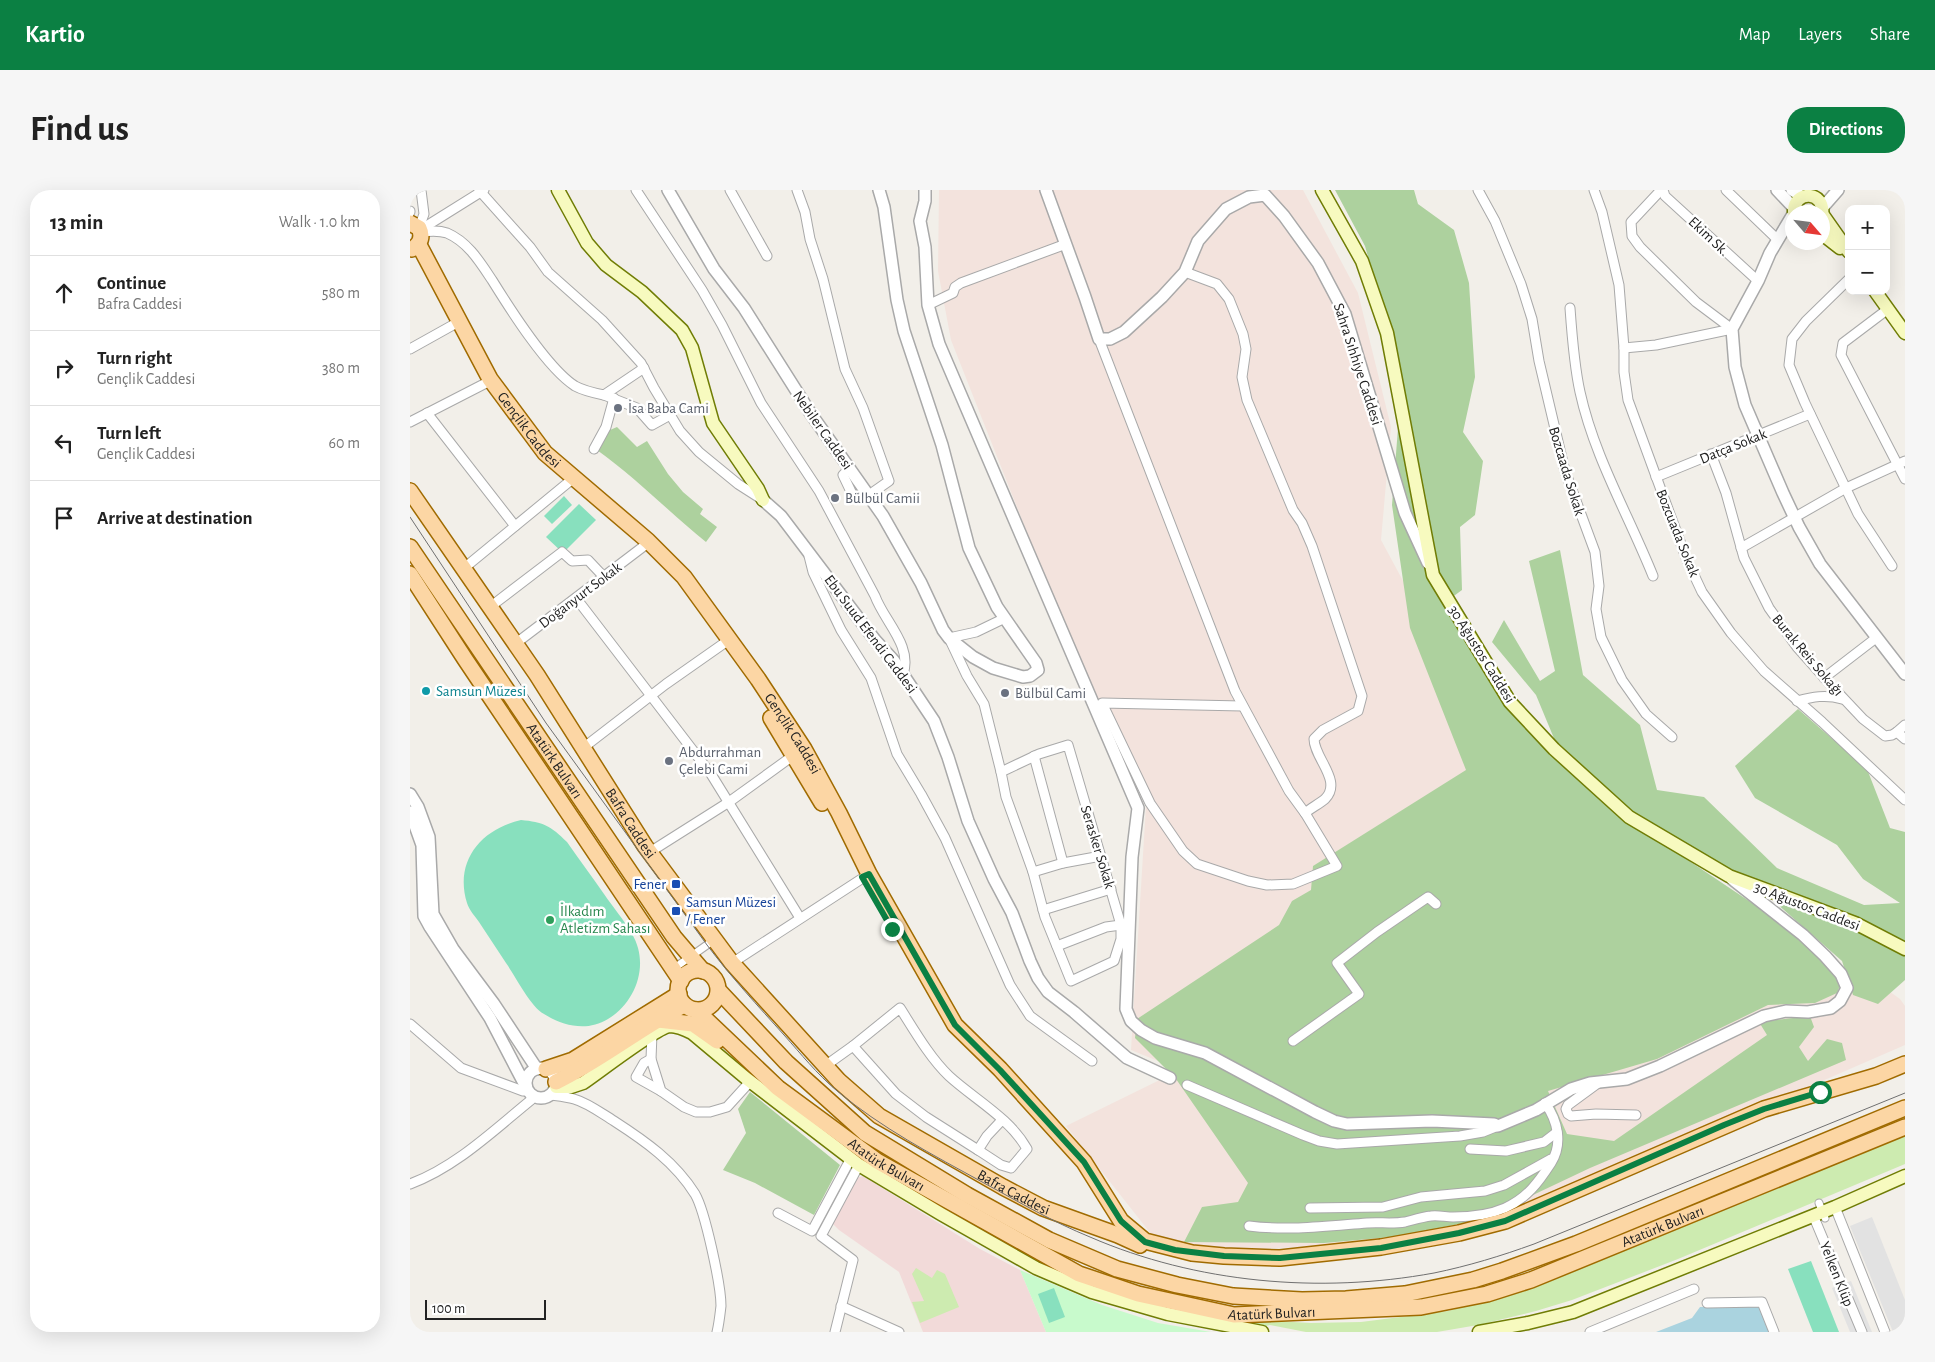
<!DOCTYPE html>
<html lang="en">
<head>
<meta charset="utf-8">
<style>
	body { margin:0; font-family:"Alegreya Sans",sans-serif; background:#f6f6f6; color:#222 }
	.controls { position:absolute; right:15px; top:15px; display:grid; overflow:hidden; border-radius:10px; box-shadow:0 5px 20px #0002 }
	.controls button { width:45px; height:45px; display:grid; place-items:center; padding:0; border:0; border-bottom:1px solid #e0e0e0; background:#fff; color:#222; font:25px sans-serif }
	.compass { position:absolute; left:1375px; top:15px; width:45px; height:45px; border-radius:50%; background:#fff; box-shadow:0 5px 20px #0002; rotate:118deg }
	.scale { position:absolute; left:15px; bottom:12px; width:121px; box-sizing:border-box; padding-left:5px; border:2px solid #222; border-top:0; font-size:14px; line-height:18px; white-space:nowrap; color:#222; -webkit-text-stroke:4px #fff; paint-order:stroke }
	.stop { position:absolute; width:15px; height:15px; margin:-11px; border:4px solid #0b8043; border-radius:50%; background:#fff }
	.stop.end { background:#0b8043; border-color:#fff; box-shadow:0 1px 5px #0008 }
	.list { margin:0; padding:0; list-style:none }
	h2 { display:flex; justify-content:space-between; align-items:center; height:65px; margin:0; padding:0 20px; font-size:21px }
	h2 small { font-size:16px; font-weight:400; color:#767676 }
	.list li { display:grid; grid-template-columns:32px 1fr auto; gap:15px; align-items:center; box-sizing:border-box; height:75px; padding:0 20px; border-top:1px solid #e0e0e0 }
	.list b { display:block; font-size:19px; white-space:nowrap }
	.list p { margin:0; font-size:16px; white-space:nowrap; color:#767676 }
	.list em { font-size:16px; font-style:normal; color:#767676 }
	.icon { flex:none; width:28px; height:28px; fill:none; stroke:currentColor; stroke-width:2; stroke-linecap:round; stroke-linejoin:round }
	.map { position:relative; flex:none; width:1495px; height:1142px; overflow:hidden; border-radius:20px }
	header { display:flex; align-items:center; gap:30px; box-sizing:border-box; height:70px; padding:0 25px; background:#0b8043; color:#fff }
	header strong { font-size:24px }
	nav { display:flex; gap:28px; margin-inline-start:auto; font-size:18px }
	.intro { display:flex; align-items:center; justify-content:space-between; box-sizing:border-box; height:120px; padding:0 30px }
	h1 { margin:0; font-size:35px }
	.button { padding:12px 22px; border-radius:20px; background:#0b8043; color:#fff; font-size:18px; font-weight:700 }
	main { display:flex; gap:30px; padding:0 30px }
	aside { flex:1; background:#fff; border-radius:20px; box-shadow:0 5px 20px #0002 }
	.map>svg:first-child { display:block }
	.commercial { fill:#f2dad9 }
	.military { fill:#f3e3dd }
	.grass { fill:#cdebb0 }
	.forest { fill:#add19e }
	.park { fill:#c8facc }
	.pitch { fill:#88e0be }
	.parking { fill:#e2e2e2 }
	.water { fill:#aad3df }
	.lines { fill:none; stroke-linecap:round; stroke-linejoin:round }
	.pedestrian-casing { stroke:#a9a9a9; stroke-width:9 }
	.minor-casing { stroke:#a9a9a9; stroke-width:11 }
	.tertiary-casing { stroke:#a9a9a9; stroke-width:14 }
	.secondary-casing { stroke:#707d05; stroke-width:15 }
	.primary-casing { stroke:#a06b00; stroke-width:18 }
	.pedestrian { stroke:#fff; stroke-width:7 }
	.minor { stroke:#fff; stroke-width:9 }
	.tertiary { stroke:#fff; stroke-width:11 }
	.secondary { stroke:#f7fabf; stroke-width:12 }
	.primary { stroke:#fcd6a4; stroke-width:15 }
	.tram { stroke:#707070; stroke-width:1 }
	.route { stroke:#0b8043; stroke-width:6 }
	.worship-dot { fill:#6b7280; stroke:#fff; stroke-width:2 }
	.culture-dot { fill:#0f9aa8; stroke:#fff; stroke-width:2 }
	.transit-dot { fill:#1a4fb4; stroke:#fff; stroke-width:2 }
	.leisure-dot { fill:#2e9e5b; stroke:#fff; stroke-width:2 }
	.labels { text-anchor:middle; stroke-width:5; stroke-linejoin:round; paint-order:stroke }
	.street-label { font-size:15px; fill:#222; stroke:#fff }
	.worship-label { font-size:15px; fill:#5b616d; stroke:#fff; text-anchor:start }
	.culture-label { font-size:15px; fill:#0d838f; stroke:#fff; text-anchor:start }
	.transit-label { font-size:15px; fill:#164399; stroke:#fff; text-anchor:end }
	.leisure-label { font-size:15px; fill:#27864d; stroke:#fff; text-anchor:start }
</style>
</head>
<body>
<header>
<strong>Kartio</strong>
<nav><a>Map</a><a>Layers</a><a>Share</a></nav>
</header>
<div class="intro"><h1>Find us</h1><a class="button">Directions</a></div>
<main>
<aside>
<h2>13 min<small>Walk · 1.0 km</small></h2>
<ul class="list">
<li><svg class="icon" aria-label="ahead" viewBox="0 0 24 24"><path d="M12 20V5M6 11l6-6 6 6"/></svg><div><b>Continue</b><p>Bafra Caddesi</p></div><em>580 m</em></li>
<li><svg class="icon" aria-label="right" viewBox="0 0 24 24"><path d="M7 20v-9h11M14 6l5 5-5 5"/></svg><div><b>Turn right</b><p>Gençlik Caddesi</p></div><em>380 m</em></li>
<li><svg class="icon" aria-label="left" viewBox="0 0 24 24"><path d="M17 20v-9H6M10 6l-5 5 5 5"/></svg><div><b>Turn left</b><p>Gençlik Caddesi</p></div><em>60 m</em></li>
<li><svg class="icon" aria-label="arrive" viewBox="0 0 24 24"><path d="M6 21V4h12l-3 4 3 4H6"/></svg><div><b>Arrive at destination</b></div></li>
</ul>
</aside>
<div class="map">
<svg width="1495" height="1142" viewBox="0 0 1495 1142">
	<rect width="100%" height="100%" fill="#f2efe9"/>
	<polygon class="commercial" points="453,986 570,1059 610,1080 636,1142 513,1142 489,1082 429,1040 421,1032 446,988"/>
	<polygon class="military" points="529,0 893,0 948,103 981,237 971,350 1068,530 1326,734 1462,789 1490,809 1495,816 1495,855 1091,1031 956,1055 807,1060 749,1054 656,936 770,880 721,860 736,616 687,511 633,383 541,150 528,81"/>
	<g class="grass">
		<polygon points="1495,945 1495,974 1268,1069 1162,1110 1126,1121 1068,1135 1027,1142 896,1142 860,1135 852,1137 753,1118 630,1075 625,1071 663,1086 849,1130 901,1133 951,1132 1038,1121 1083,1109 1130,1094"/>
		<polygon points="506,1078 522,1088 527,1080 535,1084 549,1117 510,1133 502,1112 514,1111 502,1084"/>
	</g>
	<g class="forest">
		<polygon points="925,0 1004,0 1008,14 1044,40 1059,93 1065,187 1053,242 1073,271 1065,325 1050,337 1052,400 1037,411 1099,517 1221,632 1348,717 1407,762 1426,783 1431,793 1427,803 1405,813 1358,815 1247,869 1138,901 1157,944 1204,951 1357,845 1349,832 1400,826 1404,837 1389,857 1398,871 1417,849 1432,853 1436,870 1180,978 1072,1029 993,1046 914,1053 774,1052 792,1017 828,1012 838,993 766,889 725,848 727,829 869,735 882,711 901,700 903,676 1056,580 1000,438 982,315 992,187 955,56"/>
		<path d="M207,237L227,257L237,251L258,284L273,302L293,319L290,324L307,337L296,352C259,322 226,288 187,260L197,240H200Z"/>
		<polygon points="1150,360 1173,485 1230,535 1247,600 1294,607 1367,678 1454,715 1490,713 1453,689 1427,655 1345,608 1325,576 1388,519 1457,579 1480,638 1495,642 1495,790 1468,814 1443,805 1432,771 1340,690 1225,624 1148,558 1126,505 1082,452 1094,430 1130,491 1145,481 1119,371"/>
		<polygon points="340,902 430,975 404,1025 345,993 313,980 336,943 328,919"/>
	</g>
	<polygon class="park" points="610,1080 692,1115 748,1133 801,1142 636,1142"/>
	<g class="pitch">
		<polygon points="154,306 162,315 142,334 134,326"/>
		<polygon points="169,314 186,330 153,363 136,347"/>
		<path d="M111,630C133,632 141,636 157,652C169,669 182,687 194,704C203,717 214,730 222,744C240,774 226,812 198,829C177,842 153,836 134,824C120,816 106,787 96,773C87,759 78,746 69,732C65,726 59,720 57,713C44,671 71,639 111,630Z"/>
		<polygon points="1401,1071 1429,1142 1403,1142 1378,1079"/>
		<polygon points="644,1098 655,1127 639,1133 628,1104"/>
	</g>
	<g class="parking">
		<polygon points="1462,1027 1495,1110 1495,1142 1483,1142 1440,1036"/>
		<polygon points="1441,1091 1462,1142 1440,1142 1422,1098"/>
	</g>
	<polygon class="water" points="1349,1115 1360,1142 1246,1142 1282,1128 1290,1117"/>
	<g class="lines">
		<defs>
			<g id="pedestrian">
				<polyline points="263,779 304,750"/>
				<polyline points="1409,1013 1415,1028"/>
			</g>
			<g id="minor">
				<polyline points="69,0 120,57 138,82 192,130 231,173 244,198 270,241 289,262 328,294 353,310"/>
				<path d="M226,0L292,100L312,135L351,213L409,301L465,406C474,431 503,456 493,484"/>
				<polyline points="320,0 357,66"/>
				<polyline points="387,0 395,22 400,49 413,89 435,179 453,218 479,291 459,305"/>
				<polyline points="1068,0 1085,31 1111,94 1122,129 1129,171 1155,281 1185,362 1189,396 1186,419 1191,447 1212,490 1236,524 1262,547"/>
				<polyline points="1184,0 1192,22 1209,95 1214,158 1214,182 1218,210 1258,319 1277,370 1292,402 1321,443 1354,481 1412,532 1495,610"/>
				<polyline points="1251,0 1221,32 1222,46 1230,57 1286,112 1322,139"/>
				<polyline points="1253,0 1255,6 1348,91"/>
				<polyline points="1316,0 1368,50"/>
				<polyline points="0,21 0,22"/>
				<polyline points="9,38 14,24 11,0"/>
				<polyline points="10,40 74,0"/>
				<path d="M11,42C20,41 28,40 37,43C58,52 70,72 82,90C100,119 137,178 165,196C174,201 184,203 194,205L234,178"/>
				<path d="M775,82L807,94L819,109L833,144L836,159L832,187L837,210L883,320L892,333L902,356L952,506L948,521L913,540L904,549C904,568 933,591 915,609C909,614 901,618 895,623L927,676L883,694L857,695L838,691L787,674L773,661L740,613L692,513L832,516"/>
				<polyline points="1439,89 1396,131 1382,149 1379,175 1395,213 1448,324 1482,376"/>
				<polyline points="518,115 543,103 545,97 551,93 656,54"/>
				<path d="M1160,118C1162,146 1164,175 1170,202C1184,266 1218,324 1243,386"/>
				<polyline points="1478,119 1433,153 1431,165 1495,289"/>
				<polyline points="689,149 825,501 879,601 895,623"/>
				<polyline points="1214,158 1246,155 1322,139"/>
				<polyline points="0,159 43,135"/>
				<polyline points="194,205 227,218 242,235 260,225"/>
				<polyline points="17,223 105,336"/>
				<polyline points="0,232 76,193"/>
				<polyline points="184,259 196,237 204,208"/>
				<polyline points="1301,264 1316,303 1334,368 1359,418 1387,457 1420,494 1453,529 1475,546 1482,545 1487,542 1495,549"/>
				<polyline points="440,278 433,285 443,306"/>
				<polyline points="1246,287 1400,224"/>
				<polyline points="1331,358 1436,298 1495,271"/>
				<polyline points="399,366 403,382 431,440 461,488 487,564 511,604 535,648 600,795 620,826 682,871"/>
				<polyline points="53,379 160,291"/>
				<polyline points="166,408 301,584 390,728"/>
				<polyline points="80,417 152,362 162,371 178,370 194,387"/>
				<polyline points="105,454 234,356"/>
				<polyline points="1414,488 1466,448"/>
				<path d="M1387,511C1402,507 1416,504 1432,509"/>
				<polyline points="1487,542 1495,535"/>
				<polygon points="658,555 711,735 711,749 704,771 661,791 635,727 623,682 596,607 591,582 629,564"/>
				<polyline points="173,558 256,494 313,454"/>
				<polyline points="624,566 653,673"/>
				<polyline points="591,582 574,514 557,486 539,448 566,442 595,428"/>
				<polyline points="240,662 319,612 384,565"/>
				<polyline points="623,682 653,673 691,666"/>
				<polyline points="633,720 701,699"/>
				<polyline points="647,756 696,737 711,735"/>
				<polyline points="322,773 459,684"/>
				<polyline points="0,834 51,878 113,901 118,901"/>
				<polyline points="242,844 241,869 251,901 274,917 286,922 300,922 317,917 337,895 337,889"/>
				<polyline points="883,851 949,804 927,773 967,742 1018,707 1026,714"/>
				<polyline points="443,856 486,904 516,927 568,960"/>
				<polyline points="241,869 234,873 226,887 251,901"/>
				<path d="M415,876L443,856L490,818C504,840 520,868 539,886C564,909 600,928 617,959L601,978L591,975L568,960L577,946L592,930"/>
				<polyline points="1188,893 1158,915 1156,919 1158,924 1161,926 1186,924 1226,925"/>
				<polyline points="777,895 893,945 909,951 927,954 1050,946 1073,942 1088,936"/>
				<path d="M141,905C148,906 157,907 164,909C178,913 191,923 204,931C235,951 265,972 285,1004C295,1021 311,1095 311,1116C310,1124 309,1134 307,1142"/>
				<polyline points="1060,959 1096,961 1134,952 1147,942"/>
				<path d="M0,994C46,977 84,940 121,910V905"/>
				<polyline points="1425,1017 1475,1142"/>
				<polyline points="900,1018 973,1017 1011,1007 1075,1001 1094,995 1141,969"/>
				<polyline points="368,1023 402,1041 441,968"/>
				<polyline points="1403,1025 1452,1142"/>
				<path d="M839,1036C878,1041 918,1036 957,1033C969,1032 982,1034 995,1032C1003,1030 1012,1027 1021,1026C1028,1025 1036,1027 1043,1027C1061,1027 1079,1025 1095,1018C1117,1008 1128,993 1141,973C1153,954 1148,931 1135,913"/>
				<polyline points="1297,1113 1352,1112 1364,1142"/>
				<polyline points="431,1116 489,1142"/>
				<polyline points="425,1142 443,1070 411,1046 449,975"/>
				<polyline points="1180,1142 1284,1099"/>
			</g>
			<g id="tertiary">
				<polyline points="258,0 304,79 334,118 401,224 473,326 511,393 533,440 539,448 563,467 583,478 613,487 620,486 628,480 626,473 587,417 559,358 532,255 494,141 487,110 474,17 469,0"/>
				<polyline points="515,0 515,11 510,31 515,57 518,115 529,154 728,618 722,667 716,819 721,831 731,840 745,848 795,863 905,922 924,931 937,934 1022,931 1084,934 1088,936 1126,920 1161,899 1180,893 1217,889 1250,876 1354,826 1376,821 1398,822 1421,818 1430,811 1437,798 1431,784 1415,766 1393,745 1322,689"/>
				<polyline points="636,0 675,107 689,149 700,149 714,142 752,107 775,82 788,51 816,19 839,7 855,5 874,26 908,73 935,124 995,323 1018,373"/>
				<polyline points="1367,0 1384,18"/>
				<polyline points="1382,0 1391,6"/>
				<polyline points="1414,16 1428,0"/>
				<polyline points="1382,26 1360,63 1348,91 1322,139 1325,177 1335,215 1373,303 1389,337 1410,374 1495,484"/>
				<polyline points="353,310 371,326 465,450 484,471 524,531 538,567 558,631 584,689 602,723 620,771 628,788 638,802 664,822 717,868 760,888"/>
				<polyline points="0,604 8,617 19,647 23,724 43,759 84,814 127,879"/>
				<polyline points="0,622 12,655 14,726 20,737 80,828 116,897"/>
				<circle cx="131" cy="893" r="15"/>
			</g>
			<g id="secondary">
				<polyline points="148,0 177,53 196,75 232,102 272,140 282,158 303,233 348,299 353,310"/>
				<polyline points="912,0 952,71 977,143 1023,385 1100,512 1144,559 1219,627 1319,686 1445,733 1495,759"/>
				<path d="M1384,22C1383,0 1416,0 1412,25"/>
				<polyline points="1413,25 1439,62"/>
				<polyline points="1412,44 1430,58"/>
				<polyline points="1465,101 1495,143"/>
				<path d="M146,897H161L173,893C188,883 247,837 260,836C268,836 276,840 282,843L337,889L449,975L531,1024L626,1078L682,1102L758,1124L852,1142"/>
				<polyline points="1069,1142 1118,1133 1163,1122 1425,1017 1495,986"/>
			</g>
			<g id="primary">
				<path d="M0,33L9,38C13,46 11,54 2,59"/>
				<path id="s1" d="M9,55L80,189L135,263L238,351L274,387L348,489L394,559L429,623L459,684L545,835L590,879L674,972L711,1031L735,1051L782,1063L814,1066L870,1068L971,1057L1049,1043L1095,1031L1354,919L1466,886L1495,874"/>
				<path id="s2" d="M0,301L127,485L235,656L322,773L429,891L469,926L593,997L633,1018L708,1045L730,1055"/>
				<path id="s3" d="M0,357L264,747L293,781"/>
				<polyline points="0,384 55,469 271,791"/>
				<polyline points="361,528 412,613"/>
				<circle cx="288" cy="800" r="20"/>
				<polyline points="309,801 376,872 455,943 557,1005 639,1050 707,1079 767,1095 823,1106 892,1110 936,1109 995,1104 1063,1090 1092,1081 1166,1054 1495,918"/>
				<path id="s4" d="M286,820L368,898L467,971L669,1084L728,1104L824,1125L1011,1117L1077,1104L1121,1090L1495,937"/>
				<polyline points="248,830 283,834 307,851"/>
				<polyline points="136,879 163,870 269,804"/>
				<path d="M146,892C191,870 230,838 274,815"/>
			</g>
		</defs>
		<use href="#pedestrian" class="pedestrian-casing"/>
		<use href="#minor" class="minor-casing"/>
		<use href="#tertiary" class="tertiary-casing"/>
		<use href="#secondary" class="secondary-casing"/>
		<use href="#primary" class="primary-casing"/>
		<use href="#pedestrian" class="pedestrian"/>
		<use href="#minor" class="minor"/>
		<use href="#tertiary" class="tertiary"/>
		<use href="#secondary" class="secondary"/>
		<use href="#primary" class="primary"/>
		<path class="tram" d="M0,327L136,533L297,755C321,787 348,816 374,845C391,864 407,884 426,900C471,938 523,965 574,993C609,1012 643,1032 680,1047C786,1093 910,1104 1024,1083C1058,1076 1091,1066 1124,1054L1495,903"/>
	</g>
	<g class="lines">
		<polyline class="route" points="482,739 452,687 459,684 545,835 590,880 674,972 711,1031 735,1052 765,1060 814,1066 870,1068 971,1058 1049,1043 1095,1031 1314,935 1354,919 1410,902"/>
	</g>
	<g class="worship-dot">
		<circle cx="208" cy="218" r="5"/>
		<circle cx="425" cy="308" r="5"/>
		<circle cx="595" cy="503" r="5"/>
		<circle cx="259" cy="571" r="5"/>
	</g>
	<circle class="culture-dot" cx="16" cy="501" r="5"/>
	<g class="transit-dot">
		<rect x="261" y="689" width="10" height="10" rx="2.5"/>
		<rect x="261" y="716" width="10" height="10" rx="2.5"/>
	</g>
	<circle class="leisure-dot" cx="140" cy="730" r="5"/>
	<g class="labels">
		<g class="street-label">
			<text transform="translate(1299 46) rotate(43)" y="5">Ekim Sk.</text>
			<text transform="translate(948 174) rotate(72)" y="5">Sahra Sıhhiye Caddesi</text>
			<text dy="5" stroke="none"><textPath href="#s1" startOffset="216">Gençlik Caddesi</textPath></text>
			<text transform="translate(413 240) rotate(55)" y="5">Nebiler Caddesi</text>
			<text transform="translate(1323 256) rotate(-22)" y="5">Datça Sokak</text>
			<text transform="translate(1157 281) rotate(73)" y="5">Bozcaada Sokak</text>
			<text transform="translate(1268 343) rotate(68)" y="5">Bozcuada Sokak</text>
			<text transform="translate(170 405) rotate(-37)" y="5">Doğanyurt Sokak</text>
			<text transform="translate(461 444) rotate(53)" y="5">Ebu Suud Efendi Caddesi</text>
			<text transform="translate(1072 464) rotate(58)" y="5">30 Ağustos Caddesi</text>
			<text transform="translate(1398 465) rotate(50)" y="5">Burak Reis Sokağı</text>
			<text dy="5" stroke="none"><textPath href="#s1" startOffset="621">Gençlik Caddesi</textPath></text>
			<text dy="5" stroke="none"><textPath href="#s3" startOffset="258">Atatürk Bulvarı</textPath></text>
			<text dy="5" stroke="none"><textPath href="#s2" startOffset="399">Bafra Caddesi</textPath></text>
			<text transform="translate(688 657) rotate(73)" y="5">Serasker Sokak</text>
			<text transform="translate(1397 716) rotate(21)" y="5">30 Ağustos Caddesi</text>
			<text dy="5" stroke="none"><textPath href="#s4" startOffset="246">Atatürk Bulvarı</textPath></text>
			<text dy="5" stroke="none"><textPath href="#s2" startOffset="939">Bafra Caddesi</textPath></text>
			<text dy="5" stroke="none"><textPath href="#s4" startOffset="1071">Atatürk Bulvarı</textPath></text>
			<text transform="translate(1427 1084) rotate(68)" y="5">Yelken Klüp</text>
			<text dy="5" stroke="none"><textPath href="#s4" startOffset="666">Atatürk Bulvarı</textPath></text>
		</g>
		<g class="worship-label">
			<text x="218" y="223">İsa Baba Cami</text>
			<text x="435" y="313">Bülbül Camii</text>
			<text x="605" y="508">Bülbül Cami</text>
			<text x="269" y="567">Abdurrahman<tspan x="269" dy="17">Çelebi Cami</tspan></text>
		</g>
		<g class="culture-label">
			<text x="26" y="506">Samsun Müzesi</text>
		</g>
		<g class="transit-label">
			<text x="256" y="699">Fener</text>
			<text x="276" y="717" text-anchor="start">Samsun Müzesi<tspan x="276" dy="17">/ Fener</tspan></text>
		</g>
		<g class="leisure-label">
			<text x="150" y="726">İlkadım<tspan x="150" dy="17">Atletizm Sahası</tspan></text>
		</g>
	</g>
</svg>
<div class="controls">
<button>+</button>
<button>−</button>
</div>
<svg class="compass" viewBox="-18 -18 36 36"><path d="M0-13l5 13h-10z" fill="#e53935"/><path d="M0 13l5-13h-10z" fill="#767676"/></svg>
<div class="scale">100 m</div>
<div class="stop" style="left:1410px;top:902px"></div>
<div class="stop end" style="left:482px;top:739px"></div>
</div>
</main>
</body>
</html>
